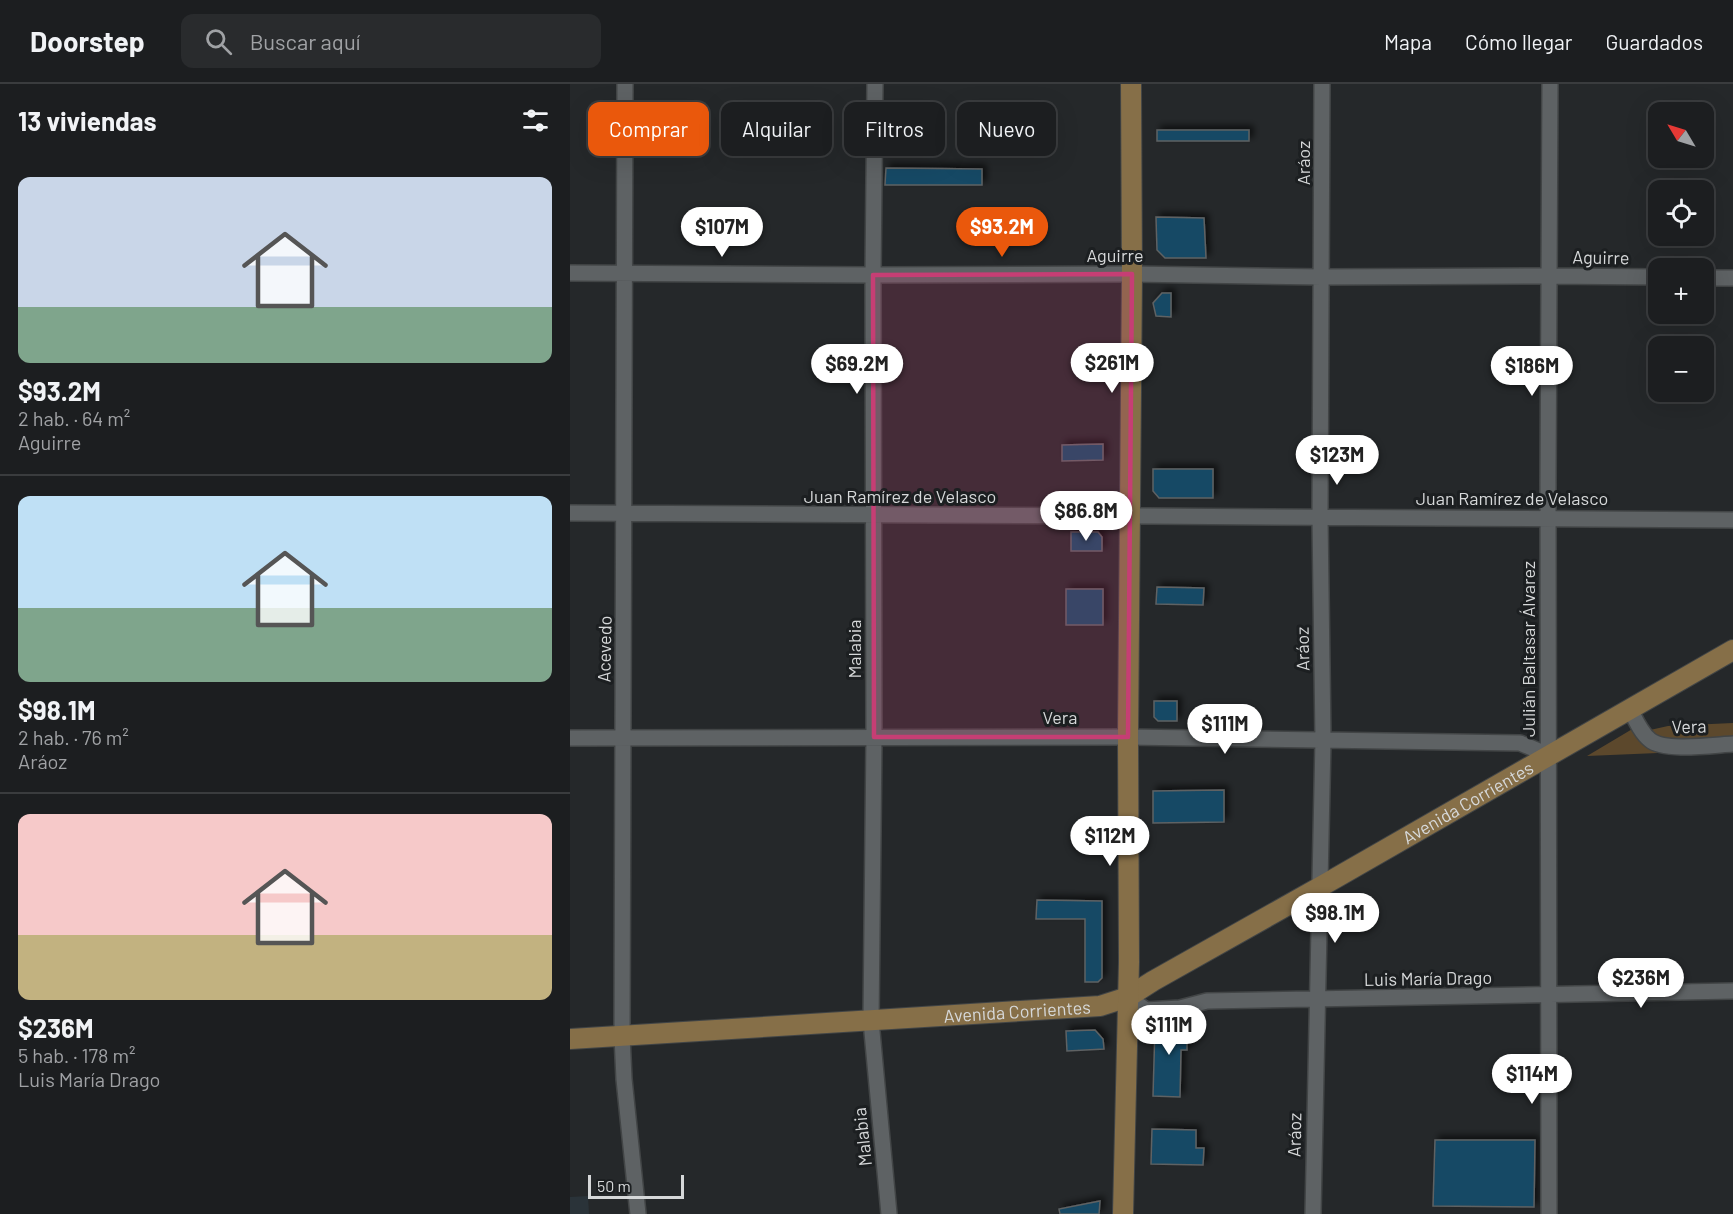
<!DOCTYPE html>
<html lang="es">
<meta charset="utf-8">
<style>
body{margin:0;font-family:Barlow,sans-serif;background:#292b2d;color:#f1f3f6;height:100vh;display:flex;flex-direction:column;font-size:22px;white-space:nowrap}
*{box-sizing:border-box;margin:0}
p{font-size:20px;color:#a0a2a5}
.icon{flex:none;width:33px;height:33px;fill:none;stroke:currentColor;stroke-width:2;stroke-linecap:round;stroke-linejoin:round}
.map{position:relative;flex:1;overflow:hidden}
.side{display:flex;flex-direction:column;background:#1c1e20;width:570px}
.side>*{flex:none}
.top-card{position:absolute;left:18px;top:18px;width:570px;height:54px;display:flex;gap:12px}
.needle{width:39px;rotate:308deg}
.tools{position:absolute;left:1078px;top:18px;display:grid;gap:12px}
.tools a{display:grid;place-items:center;width:66px;height:66px;border-radius:12px;background:#1c1e20;box-shadow:0 6px 24px #0002,0 0 0 2px #3a3c3e;font-size:30px}
.scale{position:absolute;left:18px;bottom:15px;width:96px;box-sizing:border-box;padding-left:6px;border:3px solid #d6d8d9;border-top:0;font-size:16px;line-height:21px;white-space:nowrap;color:#d6d8d9;-webkit-text-stroke:4px #1c1f21;paint-order:stroke}
.price{position:absolute;translate:-50% -51px;padding:0 14px;border-radius:21px;background:#fff;color:#222;font-size:20px;line-height:39px;filter:drop-shadow(0 2px 3px #0008)}
.price::after{content:'';position:absolute;left:50%;top:36px;width:18px;height:14px;margin-left:-9px;background:inherit;clip-path:polygon(0 0,100% 0,50% 100%)}
.price.current{background:#ea580c;color:#fff}
ul{padding:0;list-style:none}
li{display:grid;align-content:center;gap:12px;height:318px;padding:0 18px}
li+li{border-top:2px solid #3a3c3e}
li span{display:grid;place-items:center;height:186px;border-radius:12px;color:#555}
li>.icon{margin-inline-start:auto}
span .icon{width:108px;height:108px;fill:#fffc;stroke-width:1}
li b{font-size:26px}
h2{display:flex;justify-content:space-between;align-items:center;height:72px;padding:0 18px;font-size:26px}
.pill{padding:0 21px;border-radius:12px;background:#1c1e20;box-shadow:0 6px 24px #0002,0 0 0 2px #3a3c3e;font-size:21px;line-height:54px}
.pill.current{background:#ea580c;color:#fff}
header{display:flex;align-items:center;gap:36px;box-sizing:border-box;height:84px;padding:0 30px;background:#1c1e20;border-bottom:2px solid #3a3c3e}
header strong{font-size:28px}
nav{display:flex;gap:33px;margin-inline-start:auto;font-size:21px}
.search{width:420px;height:54px;background:#292b2d;display:flex;align-items:center;gap:15px;box-sizing:border-box;padding:0 21px;border-radius:12px;color:#a0a2a5;font-size:22px}
main{display:flex;flex:1;min-height:0}
.map>svg:first-child{display:block}
.built{fill:#2a3339}
.green{fill:#5c482c}
.building{fill:#154865;stroke:#5e6264;stroke-width:1.5;filter:url(#shadow)}
.lines{fill:none;stroke-linecap:round;stroke-linejoin:round}
.minor-casing{stroke:#424546;stroke-width:18}
.major-casing{stroke:#424546;stroke-width:22}
.minor{stroke:#5e6264;stroke-width:15}
.major{stroke:#866f48;stroke-width:20}
.marked{fill:#c63e74;fill-opacity:0.2;stroke:#c63e74;stroke-width:4.5;stroke-linejoin:round}
.labels{text-anchor:middle;dominant-baseline:central;stroke-width:6;stroke-linejoin:round;paint-order:stroke}
.street-label{font-size:18px;fill:#d6d8d9;stroke:#1c1f21}
</style>
<header>
<strong>Doorstep</strong>
<div class="search"><svg class="icon" aria-label="search" viewBox="0 0 24 24"><circle cx="10" cy="10" r="6"/><path d="M15 15l6 6"/></svg>Buscar aquí</div>
<nav><a>Mapa</a><a>Cómo llegar</a><a>Guardados</a></nav>
</header>
<main>
<section class="side">
<h2>13 viviendas<svg class="icon" aria-label="filters" viewBox="0 0 24 24"><path d="M4 7h16M4 17h16"/><circle cx="9" cy="7" r="2"/><circle cx="15" cy="17" r="2"/></svg></h2>
<ul>
<li><span style="background:linear-gradient(#c9d6e8 70%,#7fa58c 0)"><svg class="icon" aria-label="home" viewBox="0 0 24 24"><path d="M3 11l9-7 9 7M6 9v11h12V9"/></svg></span><div><b>$93.2M</b><p>2 hab. · 64 m²</p><p>Aguirre</p></div></li>
<li><span style="background:linear-gradient(#bfe0f5 60%,#7fa58c 0)"><svg class="icon" aria-label="home" viewBox="0 0 24 24"><path d="M3 11l9-7 9 7M6 9v11h12V9"/></svg></span><div><b>$98.1M</b><p>2 hab. · 76 m²</p><p>Aráoz</p></div></li>
<li><span style="background:linear-gradient(#f6c9c9 65%,#c2b280 0)"><svg class="icon" aria-label="home" viewBox="0 0 24 24"><path d="M3 11l9-7 9 7M6 9v11h12V9"/></svg></span><div><b>$236M</b><p>5 hab. · 178 m²</p><p>Luis María Drago</p></div></li>
</ul>
</section>
<div class="map">
<svg width="1163" height="1130" viewBox="0 0 1163 1130">
<defs>
<filter id="shadow"><feDropShadow dx="4" dy="-4" stdDeviation="3" flood-color="#0009"/></filter>
</defs>
<rect width="100%" height="100%" fill="#25282a"/>
<path class="built" d="M18 1112 19 1130H0V1113Z"/>
<path class="green" d="M1163 639V656C1140 658 1095 667 1080 646L1098 642Z
M1064 644 1073 657 1088 669 1017 672Z"/>
<path class="building" d="M587 46H679V57H587Z
M316 84 412 85V101H315Z
M586 133 634 134 636 174H595L587 166Z
M592 209H601V233L586 232 583 219Z
M533 360V376L492 377V361Z
M583 385H643V414H589L583 407Z
M501 448H528L532 453V467H501Z
M587 503 634 504 633 521 586 520Z
M496 505H533V541H496Z
M584 617H607V637H588L584 633Z
M654 706V738L583 739V707Z
M467 816 532 817V894L528 898H515V835H466Z
M617 934V966H611L610 1013 583 1012 585 943 592 935Z
M525 946 533 955 534 965 497 967 496 947Z
M582 1045 626 1046V1064H634L633 1081 581 1080Z
M865 1056H965L964 1123 863 1122Z
M530 1117 529 1130H490L489 1125Z"/>
<g class="lines">
<g class="minor-casing">
<path id="minor" d="M55 0 52 952 54 995 68 1130
M305 0 303 191 304 653 301 937 319 1130
M0 189 303 191 562 190 752 193 980 192 1089 193
M1134 194H1163
M0 429C388 432 775 432 1163 436
M1060 625C1065 635 1071 649 1080 656 1094 668 1144 661 1163 660
M0 654 558 653 950 659 978 671
M558 913 576 926 610 924 637 917 1163 907
M743 1130 753 656 750 434 752 0
M979 1130 978 399 980 0"/>
</g>
<g class="major-casing">
<g id="major">
<path id="s1" d="M0 955 530 922 558 913 583 897 750 803 1163 566"/>
<path d="M553 1130 559 878 558 653 562 190 561 0"/>
</g>
</g>
<use href="#minor" class="minor"/>
<use href="#major" class="major"/>
</g>
<path class="marked" d="M562 190 558 653H304L303 191Z"/>
<g class="labels">
<g class="street-label">
<text transform="translate(733 79) rotate(-90)">Aráoz</text>
<text x="545" y="171">Aguirre</text>
<text transform="translate(1031 173) rotate(1)">Aguirre</text>
<text x="330" y="412">Juan Ramírez de Velasco</text>
<text x="942" y="414">Juan Ramírez de Velasco</text>
<text transform="translate(34 565) rotate(-89)">Acevedo</text>
<text transform="translate(284 565) rotate(-90)">Malabia</text>
<text transform="translate(732 565) rotate(-91)">Aráoz</text>
<text transform="translate(958 565) rotate(-90)">Julián Baltasar Álvarez</text>
<text x="490" y="633">Vera</text>
<text transform="translate(1119 642) rotate(-2)">Vera</text>
<text stroke="none"><textPath href="#s1" startOffset="952">Avenida Corrientes</textPath></text>
<text transform="translate(858 894) rotate(-1)">Luis María Drago</text>
<text stroke="none"><textPath href="#s1" startOffset="448">Avenida Corrientes</textPath></text>
<text transform="translate(724 1051) rotate(-89)">Aráoz</text>
<text transform="translate(292 1053) rotate(-96)">Malabia</text>
</g>
</g>
</svg>
<div class="tools">
<a><svg class="needle" viewBox="-14 -14 28 28"><path d="M0-13l5 13h-10z" fill="#e53935"/><path d="M0 13l5-13h-10z" fill="#a0a2a5"/></svg></a>
<a><svg class="icon" aria-label="locate" viewBox="0 0 24 24"><circle cx="12" cy="12" r="6"/><path d="M12 2v4M12 18v4M2 12h4M18 12h4"/></svg></a>
<a>+</a>
<a>−</a>
</div>
<div class="scale">50 m</div>
<b class="price" style="left:152px;top:174px">$107M</b>
<b class="price current" style="left:432px;top:174px">$93.2M</b>
<b class="price" style="left:542px;top:310px">$261M</b>
<b class="price" style="left:287px;top:311px">$69.2M</b>
<b class="price" style="left:962px;top:313px">$186M</b>
<b class="price" style="left:767px;top:402px">$123M</b>
<b class="price" style="left:516px;top:458px">$86.8M</b>
<b class="price" style="left:655px;top:671px">$111M</b>
<b class="price" style="left:540px;top:783px">$112M</b>
<b class="price" style="left:765px;top:860px">$98.1M</b>
<b class="price" style="left:1071px;top:925px">$236M</b>
<b class="price" style="left:599px;top:972px">$111M</b>
<b class="price" style="left:962px;top:1021px">$114M</b>
<div class="top-card">
<a class="pill current">Comprar</a>
<a class="pill">Alquilar</a>
<a class="pill">Filtros</a>
<a class="pill">Nuevo</a>
</div>
</div>
</main>
